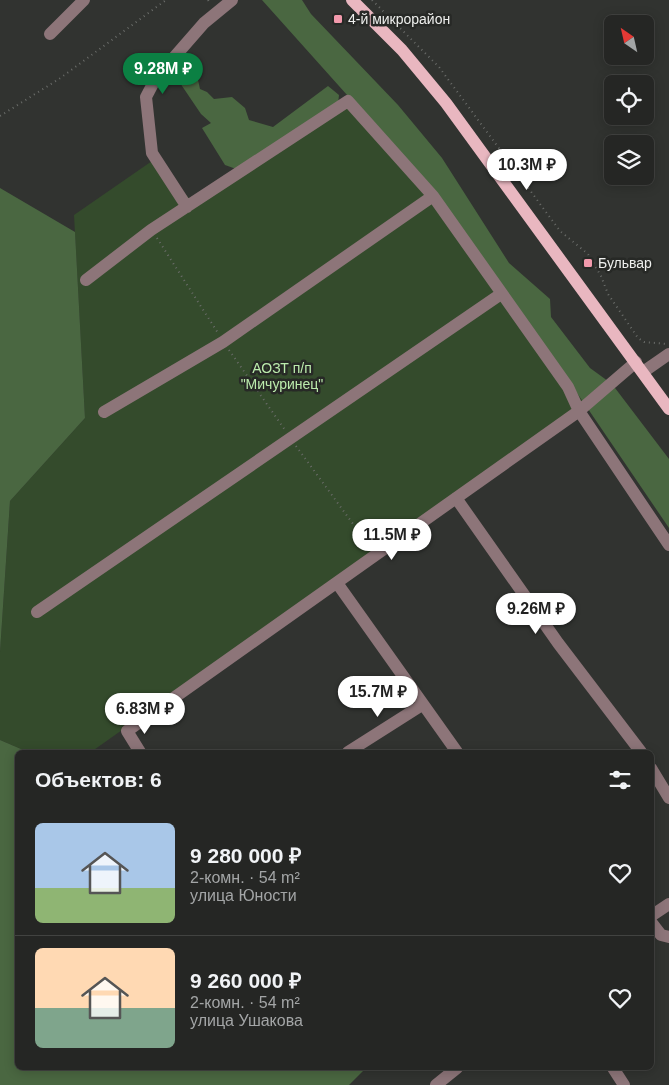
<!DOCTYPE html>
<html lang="ru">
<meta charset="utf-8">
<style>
body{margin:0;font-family:Helvetica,sans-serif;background:#2d2e2c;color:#f1f3f6;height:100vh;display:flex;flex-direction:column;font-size:19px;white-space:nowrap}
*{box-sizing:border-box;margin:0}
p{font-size:16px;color:#a3a5a6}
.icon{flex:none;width:28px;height:28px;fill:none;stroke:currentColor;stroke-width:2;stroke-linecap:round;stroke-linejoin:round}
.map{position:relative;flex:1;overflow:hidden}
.panel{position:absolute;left:15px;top:750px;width:639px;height:320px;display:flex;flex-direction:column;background:#252624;border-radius:8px;box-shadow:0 2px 12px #0003,0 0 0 1px #424341}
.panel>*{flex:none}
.needle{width:32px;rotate:326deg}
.buttons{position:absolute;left:604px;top:15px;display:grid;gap:10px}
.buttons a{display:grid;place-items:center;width:50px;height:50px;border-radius:8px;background:#252624;box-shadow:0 2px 12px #0003,0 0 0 1px #424341;font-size:25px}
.price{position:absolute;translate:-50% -42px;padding:0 11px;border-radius:18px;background:#fff;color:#222;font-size:16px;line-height:32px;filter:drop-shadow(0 1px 2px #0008)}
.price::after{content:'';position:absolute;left:50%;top:30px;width:15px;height:11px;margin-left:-8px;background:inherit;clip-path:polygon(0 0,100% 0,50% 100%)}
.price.on{background:#0b8043;color:#fff}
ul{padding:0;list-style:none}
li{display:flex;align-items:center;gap:15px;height:125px;padding:0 20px}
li+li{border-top:1px solid #424341}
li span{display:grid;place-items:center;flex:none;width:140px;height:100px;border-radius:8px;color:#555}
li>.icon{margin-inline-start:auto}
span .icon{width:60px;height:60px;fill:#fffc;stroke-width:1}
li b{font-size:21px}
h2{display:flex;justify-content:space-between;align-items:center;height:60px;padding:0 20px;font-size:21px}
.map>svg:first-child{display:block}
.green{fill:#344b2c}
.forest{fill:#4a6741}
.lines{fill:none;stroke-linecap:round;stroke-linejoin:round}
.path{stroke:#6b6d6a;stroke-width:2;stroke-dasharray:1 4;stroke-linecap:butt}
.minor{stroke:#8d7579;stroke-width:12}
.major{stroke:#e9b7c0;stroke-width:12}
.poi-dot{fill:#f29aac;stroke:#272926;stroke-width:2}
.labels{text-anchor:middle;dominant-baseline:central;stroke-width:5;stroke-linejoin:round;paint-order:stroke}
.poi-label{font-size:14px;fill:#eeefed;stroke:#272926;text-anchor:start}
.park-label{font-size:14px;fill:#bbebac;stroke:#272926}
</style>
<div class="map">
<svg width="669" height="1085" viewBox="0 0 669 1085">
<rect width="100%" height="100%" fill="#313330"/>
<path class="green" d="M349 97 433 191 584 403 91 752H28L0 740V652L10 501 85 418 74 215 152 161 192 201Z"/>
<path class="forest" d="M262 0H302L311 14 398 105 442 158 509 263 550 299 551 317 590 368 612 384 669 459V528L584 403 433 191Z
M188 66 198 80 200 89 207 92 214 99 232 97 245 108 249 120 273 127 328 86 339 95 338 104 239 170 225 165 202 128 211 123 201 114 178 80 179 73Z
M0 188 75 232 85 418 10 501 0 652Z
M0 740 28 752H18V1068H366L349 1085H0Z"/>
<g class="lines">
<path class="path" d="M208 0 211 4
M372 0 439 67 560 231 588 254 601 276 608 294 638 338 644 342 668 344
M0 116 59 79 166 0
M157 238 218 333
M229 350 285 430
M296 446 364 539"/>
<path class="minor" d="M50 34 84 0
M187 207 152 153 146 97 156 78 204 23 232 0
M86 280 151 230 348 101 433 196 568 387 579 411 669 545
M643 372 669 354
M104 412 223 342 433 196
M456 498 558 643 641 752
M337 583 457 752
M37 612 501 294
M140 752 127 731 579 411 636 362
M348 752 422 705
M651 768 669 798
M651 916 669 904
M651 922 661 935 669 937
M613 1068 624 1085
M436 1085 457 1068"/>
<path class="major" d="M352 0 402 50 446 103 669 409"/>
</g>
<g class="poi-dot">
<rect x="333" y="14" width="10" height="10" rx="2.5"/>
<rect x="583" y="258" width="10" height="10" rx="2.5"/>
</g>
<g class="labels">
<g class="poi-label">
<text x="348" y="19">4-й микрорайон</text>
<text x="598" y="263">Бульвар</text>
</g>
<g class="park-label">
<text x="282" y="368">АОЗТ п/п<tspan x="282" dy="16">"Мичуринец"</tspan></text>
</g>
</g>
</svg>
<div class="buttons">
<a><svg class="needle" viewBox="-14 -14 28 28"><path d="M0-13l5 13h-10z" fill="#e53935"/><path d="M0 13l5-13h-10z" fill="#a3a5a6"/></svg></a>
<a><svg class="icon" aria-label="locate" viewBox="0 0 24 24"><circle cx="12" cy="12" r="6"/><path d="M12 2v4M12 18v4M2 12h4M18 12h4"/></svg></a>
<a><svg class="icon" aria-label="layers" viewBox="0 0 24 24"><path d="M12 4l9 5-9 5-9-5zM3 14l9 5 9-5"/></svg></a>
</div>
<b class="price on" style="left:163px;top:95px">9.28M ₽</b>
<b class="price" style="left:527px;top:191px">10.3M ₽</b>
<b class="price" style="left:392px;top:561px">11.5M ₽</b>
<b class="price" style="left:536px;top:635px">9.26M ₽</b>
<b class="price" style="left:378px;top:718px">15.7M ₽</b>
<b class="price" style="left:145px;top:735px">6.83M ₽</b>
<section class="panel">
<h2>Объектов: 6<svg class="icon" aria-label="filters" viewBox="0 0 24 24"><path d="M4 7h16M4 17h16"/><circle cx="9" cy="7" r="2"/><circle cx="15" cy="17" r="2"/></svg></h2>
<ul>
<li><span style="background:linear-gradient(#a9c7e8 65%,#8fb573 0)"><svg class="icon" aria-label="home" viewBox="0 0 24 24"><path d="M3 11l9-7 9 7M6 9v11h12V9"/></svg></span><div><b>9 280 000 ₽</b><p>2-комн. · 54 m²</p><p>улица Юности</p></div><svg class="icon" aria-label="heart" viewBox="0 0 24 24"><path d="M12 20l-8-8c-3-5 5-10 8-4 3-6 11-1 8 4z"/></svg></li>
<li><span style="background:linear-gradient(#ffd9b3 60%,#7fa58c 0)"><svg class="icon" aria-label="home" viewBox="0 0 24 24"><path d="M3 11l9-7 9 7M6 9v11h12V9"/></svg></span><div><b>9 260 000 ₽</b><p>2-комн. · 54 m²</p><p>улица Ушакова</p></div><svg class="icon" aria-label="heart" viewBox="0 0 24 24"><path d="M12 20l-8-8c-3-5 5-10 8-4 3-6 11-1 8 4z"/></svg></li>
</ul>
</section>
</div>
